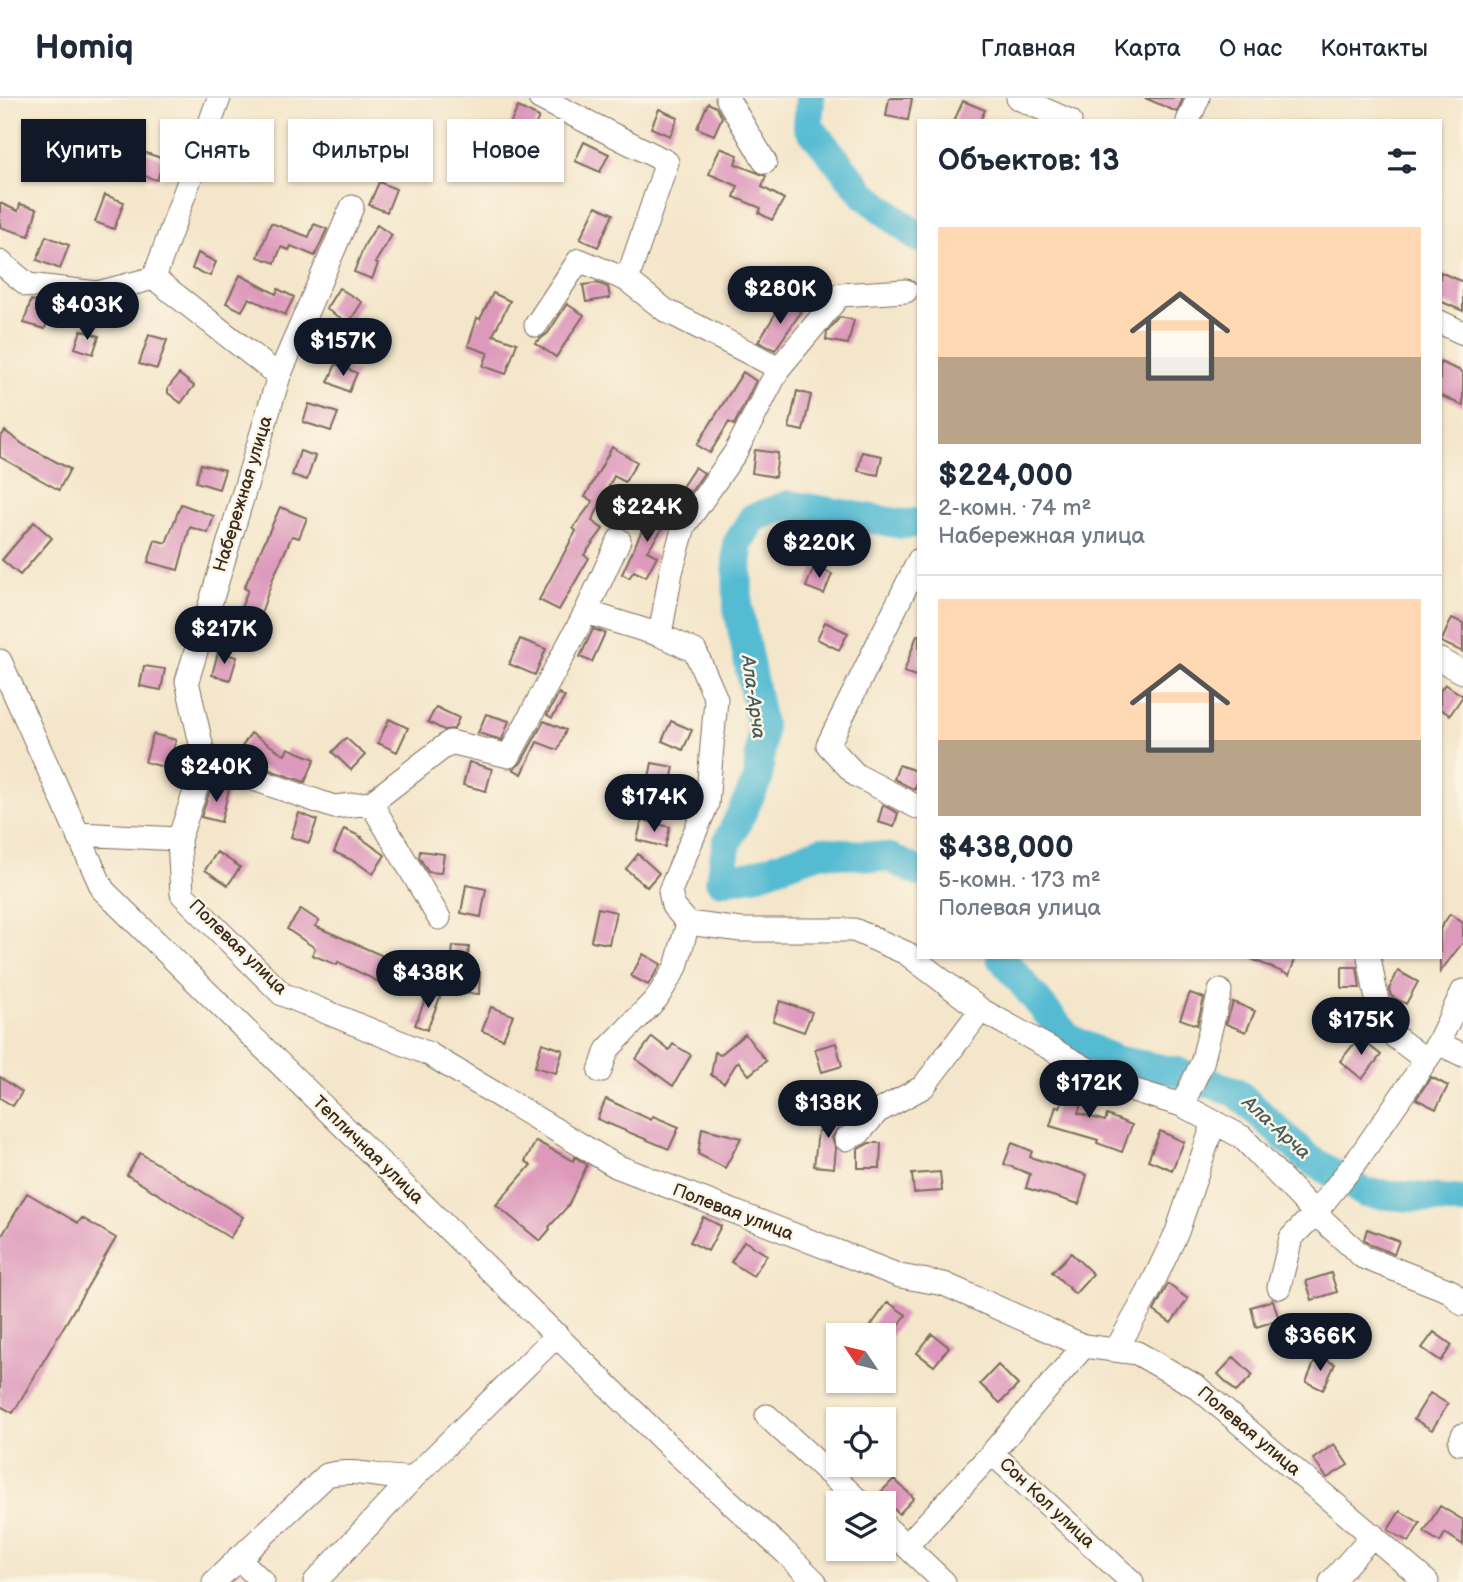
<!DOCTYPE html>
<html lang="ru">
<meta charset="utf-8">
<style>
body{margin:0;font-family:"Balsamiq Sans",sans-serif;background:#f2f2f3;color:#1f2937;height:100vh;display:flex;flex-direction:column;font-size:26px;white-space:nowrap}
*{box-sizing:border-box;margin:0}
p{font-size:23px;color:#747a83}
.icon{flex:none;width:38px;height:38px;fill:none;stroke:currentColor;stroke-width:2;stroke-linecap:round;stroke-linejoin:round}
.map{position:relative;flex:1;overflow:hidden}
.details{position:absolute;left:917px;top:21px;width:525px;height:840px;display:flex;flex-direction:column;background:#fff;border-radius:0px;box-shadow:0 2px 5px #0004}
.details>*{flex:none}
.banner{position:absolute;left:21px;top:21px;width:665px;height:63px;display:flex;gap:14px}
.needle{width:46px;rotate:305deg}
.fabs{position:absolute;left:826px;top:1225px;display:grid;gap:14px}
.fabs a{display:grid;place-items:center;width:70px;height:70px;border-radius:0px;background:#fff;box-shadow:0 2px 5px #0004;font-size:35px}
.price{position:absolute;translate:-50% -60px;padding:0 16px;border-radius:24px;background:#111827;color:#fff;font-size:23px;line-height:46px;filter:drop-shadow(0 2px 4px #0008)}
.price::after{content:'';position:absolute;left:50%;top:42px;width:21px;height:16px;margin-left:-10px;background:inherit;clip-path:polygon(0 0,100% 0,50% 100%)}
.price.active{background:#222;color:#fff}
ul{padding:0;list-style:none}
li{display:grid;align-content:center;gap:14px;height:371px;padding:0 21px}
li+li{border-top:2px solid #e0e1e3}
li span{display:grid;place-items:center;height:217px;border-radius:0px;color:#555}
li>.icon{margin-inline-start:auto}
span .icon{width:126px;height:126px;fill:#fffc;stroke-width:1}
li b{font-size:30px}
h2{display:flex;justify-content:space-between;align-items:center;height:84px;padding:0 21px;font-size:30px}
.pill{padding:0 24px;border-radius:0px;background:#fff;box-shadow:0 2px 5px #0004;font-size:24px;line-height:63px}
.pill.active{background:#111827;color:#fff}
header{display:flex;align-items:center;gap:42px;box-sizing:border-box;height:98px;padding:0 35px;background:#fff;border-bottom:2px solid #e0e1e3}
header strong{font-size:33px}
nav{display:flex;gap:38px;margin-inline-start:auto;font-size:24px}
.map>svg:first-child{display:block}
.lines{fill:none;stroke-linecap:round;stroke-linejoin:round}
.river{stroke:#55bbd3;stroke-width:30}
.building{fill:#d9b}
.minor-casing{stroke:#7c6c5b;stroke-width:25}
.minor{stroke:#fff;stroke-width:23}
.labels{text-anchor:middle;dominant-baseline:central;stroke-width:5;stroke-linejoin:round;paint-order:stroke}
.street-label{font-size:18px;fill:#3b2a1e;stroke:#fcf5e5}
.water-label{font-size:19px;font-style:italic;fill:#445d5d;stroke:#fcf5e5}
</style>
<header>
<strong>Homiq</strong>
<nav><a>Главная</a><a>Карта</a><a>О нас</a><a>Контакты</a></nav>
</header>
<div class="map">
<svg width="1463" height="1484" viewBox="0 0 1463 1484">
<rect width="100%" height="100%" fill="#fcf5e5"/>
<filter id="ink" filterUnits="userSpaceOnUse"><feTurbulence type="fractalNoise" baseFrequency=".0143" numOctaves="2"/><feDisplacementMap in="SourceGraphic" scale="14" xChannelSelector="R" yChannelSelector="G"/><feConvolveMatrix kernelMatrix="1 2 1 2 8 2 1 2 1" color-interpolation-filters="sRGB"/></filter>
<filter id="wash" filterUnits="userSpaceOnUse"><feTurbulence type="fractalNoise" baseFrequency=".00686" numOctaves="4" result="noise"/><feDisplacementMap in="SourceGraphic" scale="28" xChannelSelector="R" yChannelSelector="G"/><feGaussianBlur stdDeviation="1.57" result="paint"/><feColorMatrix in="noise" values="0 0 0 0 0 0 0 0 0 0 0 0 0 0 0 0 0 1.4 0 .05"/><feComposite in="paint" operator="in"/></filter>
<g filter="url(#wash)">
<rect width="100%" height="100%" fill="#f4e6cb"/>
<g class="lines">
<path class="river" d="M810 0 808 28 865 97 919 140
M919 425 902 426 789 407 753 420 737 446 738 510 762 631 758 681 727 745 720 782 753 777 822 753 890 760 919 774
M1001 859 1068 940 1115 962 1177 974 1236 994 1308 1060 1365 1095 1463 1103"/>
</g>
<g id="blocks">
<path class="building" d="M889 0H912L908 22 886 18Z
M1145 0H1183L1177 14Z
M963 3 985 12 980 23H954Z
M708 5 716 9 722 19 714 37 697 30Z
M518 9 539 19 531 36 510 26Z
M659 11 678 20 670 38 651 30Z
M224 28 242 34 234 58 215 52Z
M584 44 609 56 600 74 575 63Z
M376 49 388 56 376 75 364 67Z
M720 50 738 57 735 66 766 78 762 89 784 101 772 122 759 115 761 110 734 99 738 88 709 76Z
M143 54 164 61 157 82 135 75Z
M379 84 396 91 387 114 369 107Z
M105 97 124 104 114 131 95 124Z
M0 105 18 113 20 106 37 111 29 138 0 129Z
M596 108 613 116 598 149 580 141Z
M271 125 309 139 314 126 327 131 315 158 291 148 289 152 281 149 275 165 258 159Z
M377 127 392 137 375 165 378 166 372 181 354 174 365 146Z
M46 138 69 147 60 171 37 162Z
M198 155 216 164 210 178 192 171Z
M1440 174 1463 184V213L1440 203Z
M240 177 276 196 278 191 294 199 285 217 249 200 242 213 226 205Z
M597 185 608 189 610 200 586 204 583 187Z
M339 190 362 204 349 225 326 211Z
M493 195 510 203 493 237 517 245 506 276 483 268 488 255 468 248 477 220 480 221Z
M31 202 52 208 45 231 24 225Z
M784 202 801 214 775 252 758 244Z
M567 206 584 217 556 259 535 245 548 235Z
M840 219 854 222 848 246 826 242 827 234Z
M339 226 356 239 344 256 326 243Z
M81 232 99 238 93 256 75 250Z
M149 237 167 242 157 271 139 266Z
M1440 264 1463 274V308L1440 297Z
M336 266 357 275 349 294 328 284Z
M743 274 756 283 734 327 729 324 710 355 697 347Z
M179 276 194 288 181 305 168 295V290Z
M797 293 811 297 803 333 789 330Z
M309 306 338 315 331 333 303 324Z
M5 333 24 347 70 371 59 392 0 359V340Z
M612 349 637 364 625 384 614 378 592 423 603 431 584 457 589 460 559 512 539 502 576 433 573 430 593 403 585 399Z
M755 352 778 355 775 379 752 375Z
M300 353 315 358 307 382 292 377Z
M862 354 882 358 878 377 858 373Z
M201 366 225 372 219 391 196 384Z
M695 369 704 375 691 394 682 389Z
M181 406 214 418 208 435 190 429 178 472 148 464 155 442 166 445Z
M658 407 672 417 647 453 657 458 646 479 634 473 629 480 622 476 643 430Z
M280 409 307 420 299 440 292 438 273 480 254 536 234 528 248 492 244 490Z
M34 424 52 440 20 477 2 462Z
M814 469 832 476 824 496 806 489Z
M1452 520 1463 525V554L1441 544Z
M825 524 848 535 839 552 817 541Z
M593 531 605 535 592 564 580 559Z
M917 537H919V579L904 574Z
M520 541 546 551 535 577 509 566Z
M218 554 237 559 230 582 212 577Z
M144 568 165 571 161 592 140 588Z
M1445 586 1463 598 1450 617 1440 611V593Z
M559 595 565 599 552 620 547 617Z
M436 609 459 620 454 631 444 632 428 624Z
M486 616 509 623 502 642 478 635Z
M389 621 408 630 397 654 378 645Z
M544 623 566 632 558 652 537 644 522 676 513 671 521 665Z
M671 623 692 632 683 652 662 643Z
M251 635 285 657 288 650 315 661 305 684 252 666 237 656Z
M153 636 176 642 168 670 145 664Z
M346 640 365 657 351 672 332 654Z
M469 664 492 671 486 693 463 687Z
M652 665 674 669 670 688 648 684Z
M899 667 919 674 915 692 894 681Z
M212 687 229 691 221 724 201 719Z
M883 707 898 715 894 729 878 724Z
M299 715 317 722 309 745 291 739Z
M642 722 670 729 665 749 637 742Z
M344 731 362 739 361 740 385 757 373 776 356 764 334 754Z
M420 753 444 756 441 775 428 774 419 759Z
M217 754 240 769 228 787 205 772Z
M638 756 659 775 647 789 626 771Z
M466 787 486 791 481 819 461 815Z
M598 810 616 814 609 846 591 843Z
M301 811 319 823 315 828 390 861 379 884 338 864 337 867 312 857 315 850 287 831Z
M1450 816 1463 825V844L1440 874V831Z
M453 848 469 849 467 869 451 868Z
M643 856 661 866 648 887 631 878Z
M1247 859H1296L1289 877Z
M1342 869H1357L1360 890H1342Z
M459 873 480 874 479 896 459 895Z
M1398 873 1418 884 1406 906 1391 898 1389 891Z
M429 892 441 897 427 932 415 927Z
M1190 895 1204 900 1197 927 1180 921Z
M780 903 812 914 804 934 773 923Z
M1233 904 1255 913 1246 934 1226 926Z
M491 909 513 917 503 941 482 933Z
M1366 931V945L1381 957 1362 981 1340 963Z
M745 936 766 963 749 977 738 963 724 985 711 977 715 954 720 957Z
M652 939 669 952 673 946 691 957 673 988 636 961Z
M542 945 563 952 556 975 535 969Z
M836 945 842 968 822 974 815 951Z
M0 979 22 994 13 1008 0 1000Z
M1072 979 1088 988 1078 1015 1105 1023 1107 1017 1132 1027 1122 1054 1097 1045 1098 1042 1050 1028 1056 1008 1060 1009Z
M1431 979 1448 988 1436 1011 1416 1001Z
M839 999 841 1000 838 1030 832 1040 836 1050 834 1070 814 1068 818 1033H823Z
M606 1001 651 1022 653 1018 679 1029 669 1051 597 1021Z
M702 1030 741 1040 725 1070 698 1056Z
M1160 1033 1184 1044 1172 1072 1148 1062Z
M536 1043 573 1063 575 1059 587 1067 568 1108 549 1129 550 1131 540 1143 496 1107 531 1067 525 1063Z
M869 1045H881L880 1070H858V1051Z
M1012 1045 1032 1053 1030 1059 1087 1077 1079 1106 1026 1090 1030 1076 1004 1066Z
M140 1055 243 1119 230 1140 127 1077Z
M940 1074 942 1093 914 1095 912 1076Z
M27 1095 78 1125 82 1120 116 1140 13 1315 0 1308V1141Z
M703 1119 721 1128 708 1153 690 1144Z
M1367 1131 1399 1143 1394 1156 1371 1147 1364 1141Z
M744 1143 767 1157 753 1178 731 1164Z
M1071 1155 1093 1176 1075 1196 1052 1174Z
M1331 1175 1337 1194 1312 1202 1306 1183Z
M1168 1186 1188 1201 1171 1225 1154 1213Z
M1273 1202 1279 1222 1256 1229 1251 1209Z
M888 1204 906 1217 888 1242 870 1229Z
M1434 1234 1452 1247 1441 1263 1422 1250Z
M932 1236 949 1249 934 1268 917 1255Z
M1317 1258 1335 1266 1323 1292 1306 1284Z
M1234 1259 1253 1277 1236 1294 1218 1276Z
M998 1267 1018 1287 1000 1305 980 1286Z
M1430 1295 1448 1306 1432 1332 1414 1321Z
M1334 1346 1348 1367 1327 1380 1313 1361Z
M894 1381 914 1400 899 1416 879 1396Z
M1440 1408 1463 1422V1447L1445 1435 1440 1444 1424 1434Z
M1400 1413 1420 1425 1409 1444 1388 1432Z"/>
</g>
</g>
<g filter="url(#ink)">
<use href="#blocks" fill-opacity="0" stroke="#7c6c5b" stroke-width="2"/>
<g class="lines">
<g class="minor-casing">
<path id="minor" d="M540 0 667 64 627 182 665 212 779 270
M727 0 765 64
M1018 0 1070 23
M1188 23 1198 0
M0 164 28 187 97 195 154 180 279 278 187 583 205 664 179 741
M154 180 219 0
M906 193 840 197 779 270 735 355 684 428 671 474 660 537 695 553 716 601 707 706 670 793 673 808 688 825 741 832H854L906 855 981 912 1116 987 1182 1007 1242 1039 1315 1115 1363 1159 1450 1193 1463 1206
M1440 224 1463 235
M536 227 579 162 627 182
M279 278 352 109
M919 462 828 647 856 677 919 710
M586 514 660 537
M1440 562 1463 574
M0 563 103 792 672 1351 786 1455 815 1484
M205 664 334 709 371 705 450 644 509 658 586 514 619 442
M371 705 439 820
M78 736 179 741 182 796 282 896 429 956 616 1068 900 1178 944 1186 1084 1248 1137 1255 1197 1289 1427 1484
M1369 859 1382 929 1426 962
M1438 945 1463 957
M600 973 607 952 657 900 676 869 688 825
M1182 1007 1202 965 1220 893
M846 1041 859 1035 877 1014 923 989 981 912
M1279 1189 1291 1140 1315 1115 1358 1061 1438 945 1463 893
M1116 1252 1148 1195 1177 1134 1214 1024
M767 1318 861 1405
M1460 1345 1463 1337
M992 1355 1132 1484
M884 1427 906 1448
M238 1460 263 1484
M214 1484 327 1377C356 1369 383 1382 413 1380L557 1237
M315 1484 413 1380
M944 1484 906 1448 992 1355 1084 1248
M1331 1484 1373 1437"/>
</g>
<use href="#minor" class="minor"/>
</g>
</g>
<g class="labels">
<g class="street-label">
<text transform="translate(243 396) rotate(-73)">Набережная улица</text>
<text transform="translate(238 849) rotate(44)">Полевая улица</text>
<text transform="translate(368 1052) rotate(44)">Тепличная улица</text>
<text transform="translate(733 1114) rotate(21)">Полевая улица</text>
<text transform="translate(1249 1333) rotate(40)">Полевая улица</text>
<text transform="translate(1047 1405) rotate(43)">Сон Кол улица</text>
</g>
<g class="water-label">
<text transform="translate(753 599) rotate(82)">Ала-Арча</text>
<text transform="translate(1276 1030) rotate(42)">Ала-Арча</text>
</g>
</g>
</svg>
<div class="fabs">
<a><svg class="needle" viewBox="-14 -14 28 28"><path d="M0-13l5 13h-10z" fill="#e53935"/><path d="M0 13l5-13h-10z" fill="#747a83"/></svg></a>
<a><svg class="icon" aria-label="locate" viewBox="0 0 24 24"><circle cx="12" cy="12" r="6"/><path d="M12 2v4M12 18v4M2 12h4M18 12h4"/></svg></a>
<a><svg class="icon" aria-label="layers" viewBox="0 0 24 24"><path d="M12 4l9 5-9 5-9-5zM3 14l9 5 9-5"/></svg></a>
</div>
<b class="price" style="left:780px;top:228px">$280K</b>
<b class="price" style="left:87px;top:244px">$403K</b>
<b class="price" style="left:343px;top:280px">$157K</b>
<b class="price active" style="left:647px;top:446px">$224K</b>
<b class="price" style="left:819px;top:482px">$220K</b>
<b class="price" style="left:224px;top:568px">$217K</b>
<b class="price" style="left:216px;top:706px">$240K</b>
<b class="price" style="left:654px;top:736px">$174K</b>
<b class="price" style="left:428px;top:912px">$438K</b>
<b class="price" style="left:1361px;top:959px">$175K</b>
<b class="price" style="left:1089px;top:1022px">$172K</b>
<b class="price" style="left:828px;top:1042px">$138K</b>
<b class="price" style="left:1320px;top:1275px">$366K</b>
<div class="banner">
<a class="pill active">Купить</a>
<a class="pill">Снять</a>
<a class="pill">Фильтры</a>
<a class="pill">Новое</a>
</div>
<section class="details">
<h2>Объектов: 13<svg class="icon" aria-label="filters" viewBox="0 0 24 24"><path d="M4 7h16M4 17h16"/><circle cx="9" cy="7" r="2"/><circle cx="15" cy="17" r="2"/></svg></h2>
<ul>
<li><span style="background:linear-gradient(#ffd9b3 60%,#b9a48a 0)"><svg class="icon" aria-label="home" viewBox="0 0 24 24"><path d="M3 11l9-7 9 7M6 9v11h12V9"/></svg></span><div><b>$224,000</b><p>2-комн. · 74 m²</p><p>Набережная улица</p></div></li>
<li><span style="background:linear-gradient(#ffd9b3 65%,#b9a48a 0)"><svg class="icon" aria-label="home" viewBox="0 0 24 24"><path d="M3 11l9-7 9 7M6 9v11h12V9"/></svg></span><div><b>$438,000</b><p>5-комн. · 173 m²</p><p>Полевая улица</p></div></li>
</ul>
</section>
</div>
